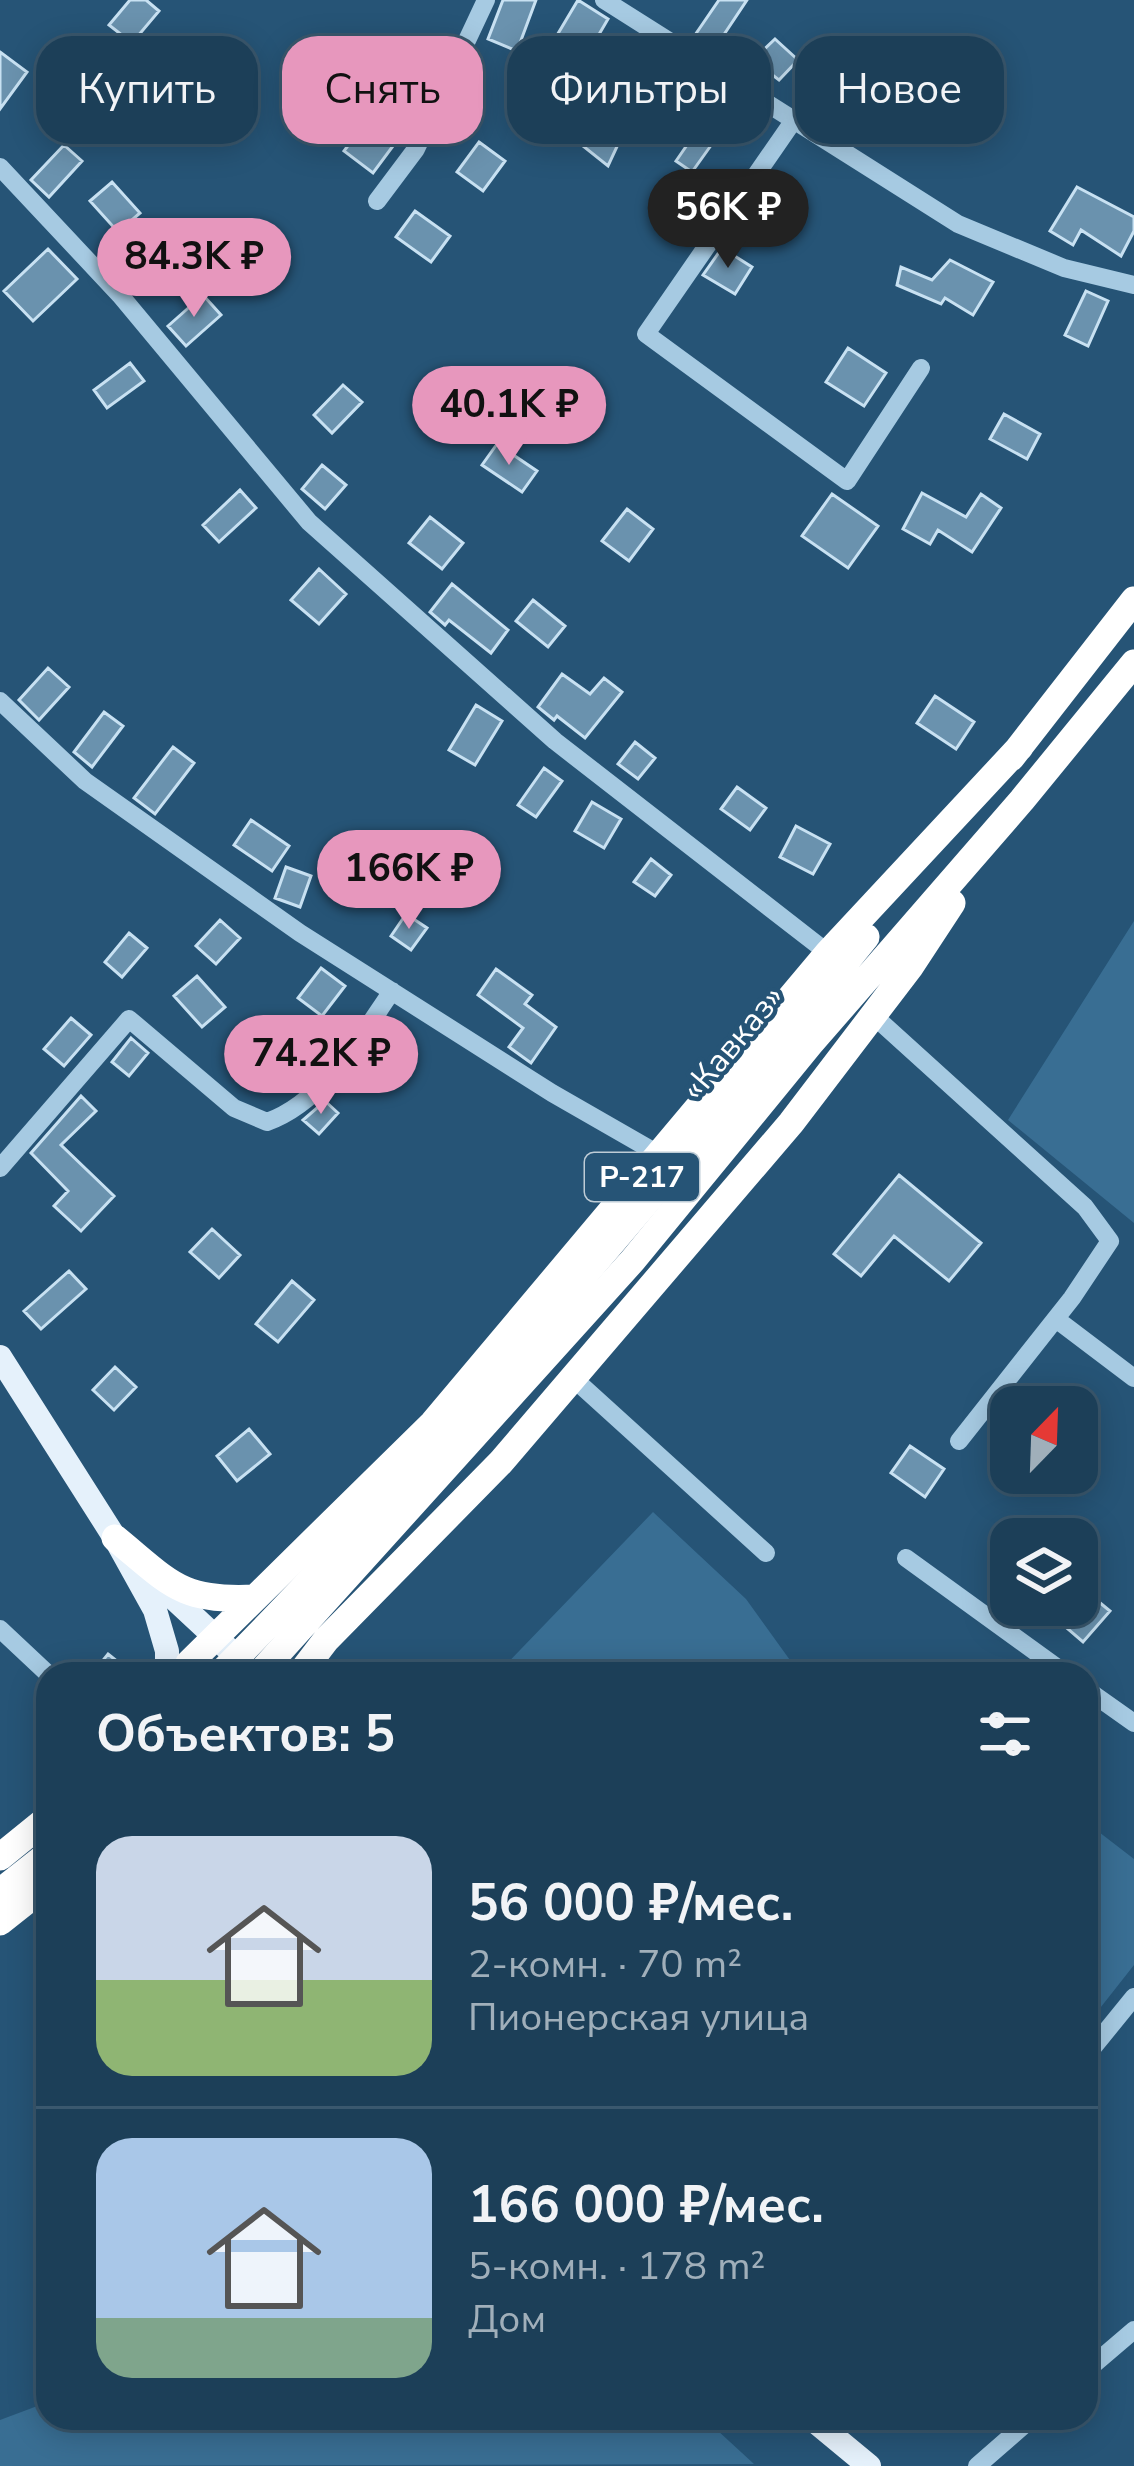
<!DOCTYPE html>
<html lang="ru">
<meta charset="utf-8">
<style>
body{margin:0;font-family:"Nunito Sans",sans-serif;background:#294a61;color:#f1f3f6;height:100vh;display:flex;flex-direction:column;font-size:45px;white-space:nowrap}
*{box-sizing:border-box;margin:0}
p{font-size:39px;color:#a0afba}
.icon{flex:none;width:66px;height:66px;fill:none;stroke:currentColor;stroke-width:2;stroke-linecap:round;stroke-linejoin:round}
.map{position:relative;flex:1;overflow:hidden}
.side{position:absolute;left:36px;top:1662px;width:1062px;height:768px;display:flex;flex-direction:column;background:#1c3f58;border-radius:36px;box-shadow:0 6px 30px #0003,0 0 0 3px #3a586e}
.side>*{flex:none}
.guide{position:absolute;left:36px;top:36px;width:1062px;height:108px;display:flex;gap:24px}
.needle{width:78px;rotate:23deg}
.tools{position:absolute;left:990px;top:1386px;display:grid;gap:24px}
.tools a{display:grid;place-items:center;width:108px;height:108px;border-radius:24px;background:#1c3f58;box-shadow:0 6px 30px #0003,0 0 0 3px #3a586e;font-size:60px}
.price{position:absolute;translate:-50% -102px;padding:0 27px;border-radius:42px;background:#e797bd;color:#111;font-size:39px;line-height:78px;filter:drop-shadow(0 3px 6px #0008)}
.price::after{content:'';position:absolute;left:50%;top:72px;width:36px;height:27px;margin-left:-18px;background:inherit;clip-path:polygon(0 0,100% 0,50% 100%)}
.price.current{background:#222;color:#fff}
ul{padding:0;list-style:none}
li{display:flex;align-items:center;gap:36px;height:300px;padding:0 60px}
li+li{border-top:3px solid #3a586e}
li span{display:grid;place-items:center;flex:none;width:336px;height:240px;border-radius:36px;color:#555}
li>.icon{margin-inline-start:auto}
span .icon{width:144px;height:144px;fill:#fffc;stroke-width:1}
li b{font-size:51px}
h2{display:flex;justify-content:space-between;align-items:center;height:144px;padding:0 60px;font-size:51px}
.tag{padding:0 42px;border-radius:36px;background:#1c3f58;box-shadow:0 6px 30px #0003,0 0 0 3px #3a586e;font-size:42px;line-height:108px}
.tag.current{background:#e797bd;color:#111}
.map>svg:first-child{display:block}
.green{fill:#396e93}
.building{fill:#6a92ae;stroke:#c8e1f2;stroke-width:3}
.lines{fill:none;stroke-linecap:round;stroke-linejoin:round}
.minor{stroke:#a6cae2;stroke-width:18}
.major{stroke:#e5f1fb;stroke-width:24}
.highway{stroke:#fff;stroke-width:27}
.highway-bridge{stroke:#fff;stroke-width:27}
.labels{text-anchor:middle;dominant-baseline:central;stroke-width:9;stroke-linejoin:round;paint-order:stroke}
.shield{fill:#265476;stroke:#beccd6;stroke-width:3}
.shield-label{font-size:30px;font-weight:bold;fill:#fff}
.street-label{font-size:33px;fill:#fff;stroke:#265476}
</style>
<div class="map">
<svg width="1134" height="2466" viewBox="0 0 1134 2466">
<rect width="100%" height="100%" fill="#265476"/>
<path class="green" d="M1134 921V1223L1008 1120Z
M653 1512 746 1599 800 1674H497Z
M1086 1822 1134 1859V1965L1086 2026Z
M48 2402V2418H704L754 2464 0 2466V2420Z"/>
<path class="building" d="M130 0H146L159 11 132 43 109 25Z
M503 0H536L517 51 488 39Z
M578 0 608 19 584 60 553 42Z
M719 0H747L715 48 695 35Z
M775 39 798 60 779 80 753 60Z
M0 52 27 72 0 109Z
M899 85 927 110 904 136 876 111Z
M583 111 621 138 608 166 573 138Z
M705 119 722 130 692 172 676 161Z
M364 124 393 146 373 173 344 151Z
M479 142 505 161 483 191 457 172Z
M64 145 82 161 49 197 31 180Z
M112 182 140 213 118 232 90 201Z
M1077 187 1134 217V231L1121 256 1081 230 1073 245 1050 231Z
M415 211 450 236 431 262 396 237Z
M722 248 752 267 735 294 703 275Z
M48 249 77 279 33 321 4 291Z
M950 260 993 282 973 315 945 298 941 304 897 285 901 267 932 280Z
M1086 291 1108 301 1088 346 1065 335Z
M203 295 221 315 186 346 168 326Z
M848 348 886 373 864 406 826 382Z
M130 363 144 381 107 408 94 390Z
M343 385 362 402 332 433 314 415Z
M1004 414 1040 434 1027 459 990 439Z
M497 444 537 471 522 492 482 465Z
M322 465 346 485 325 509 302 489Z
M240 490 256 508 219 542 203 525Z
M922 493 966 517 981 494 1001 508 972 552 938 530 930 544 903 529Z
M832 494 878 526 848 568 802 536Z
M627 509 653 529 629 561 602 541Z
M430 517 463 543 442 569 409 543Z
M319 569 346 594 319 624 291 600Z
M452 584 508 630 491 653 449 620 445 625 430 612Z
M533 600 565 626 548 647 516 621Z
M48 668 69 687 39 720 19 700Z
M562 674 590 694 604 678 622 692 585 738 557 716 554 720 538 707Z
M935 696 974 722 956 749 917 723Z
M476 705 502 721 475 765 449 750Z
M104 712 123 726 92 767 74 752Z
M635 742 655 758 638 779 618 764Z
M173 747 194 763 155 814 134 798Z
M544 768 562 781 536 817 518 805Z
M737 787 766 808 750 830 721 809Z
M592 802 621 819 604 848 575 831Z
M251 820 289 846 272 871 234 845Z
M796 826 830 844 813 874 780 857Z
M651 859 671 875 655 896 634 882Z
M286 867 311 876 300 907 275 898Z
M406 914 427 928 411 950 391 936Z
M220 920 240 938 216 964 196 946Z
M129 933 147 948 122 977 105 962Z
M321 968 345 986 322 1016 298 998Z
M496 969 532 995 525 1004 556 1027 531 1063 509 1047 523 1028 478 995Z
M197 976 225 1007 202 1027 174 996Z
M71 1018 91 1035 64 1066 44 1049Z
M131 1038 148 1053 129 1076 112 1062Z
M81 1096 96 1111 61 1145 114 1196 81 1231 54 1206 68 1191 31 1153Z
M325 1101 338 1113 319 1134 303 1120Z
M899 1175 981 1243 949 1281 894 1236 861 1276 834 1254Z
M212 1229 240 1255 219 1278 190 1252Z
M69 1271 86 1289 41 1329 24 1311Z
M292 1281 314 1300 278 1342 256 1324Z
M115 1367 136 1387 114 1410 93 1390Z
M249 1429 270 1454 237 1481 217 1456Z
M910 1446 944 1469 925 1497 891 1473Z
M1077 1584 1110 1611 1083 1642 1040 1605H1077Z
M108 1654 133 1674H92Z"/>
<g class="lines">
<path class="minor" d="M604 0 958 224 1064 268 1134 285
M794 120 646 334 847 481 921 368
M0 167 120 295 309 522 555 741 828 953
M377 201 416 149 486 0
M0 701 85 781 300 933 552 1093 660 1155
M874 1016 1085 1207 1110 1241 1072 1298 959 1441
M0 1168 129 1019 234 1108 267 1122C323 1102 359 1039 392 991
M1056 1319 1134 1378
M573 1378 766 1553
M906 1558 1066 1674
M0 1629 48 1674
M1086 1689 1134 1723
M1086 2056 1134 1997
M1086 2371 1134 2330
M977 2466 1032 2418"/>
<path class="major" d="M0 1357 115 1538 155 1610 167 1651V1674
M153 1579 240 1660
M811 2418 869 2466"/>
<path class="highway" d="M1011 758 1134 600
M788 1033 866 937
M115 1538C170 1583 180 1602 255 1598
M189 1663 433 1423 828 953 1020 747
M259 1674 633 1260 810 1044 1022 800 1134 663
M300 1674 326 1640 501 1462 791 1123 910 967 952 903
M0 1857 48 1818
M0 1892 48 1854
M0 1922 48 1884"/>
<path class="highway-bridge" d="M220 1674C421 1471 606 1252 788 1033"/>
</g>
<g class="labels">
<rect class="shield" x="585" y="1153" width="114" height="48" rx="9"/>
<g class="shield-label">
<text x="642" y="1177">Р-217</text>
</g>
<g class="street-label">
<text transform="translate(733 1043) rotate(-50)">«Кавказ»</text>
</g>
</g>
</svg>
<div class="tools">
<a><svg class="needle" viewBox="-14 -14 28 28"><path d="M0-13l5 13h-10z" fill="#e53935"/><path d="M0 13l5-13h-10z" fill="#a0afba"/></svg></a>
<a><svg class="icon" aria-label="layers" viewBox="0 0 24 24"><path d="M12 4l9 5-9 5-9-5zM3 14l9 5 9-5"/></svg></a>
</div>
<b class="price current" style="left:728px;top:271px">56K ₽</b>
<b class="price" style="left:194px;top:320px">84.3K ₽</b>
<b class="price" style="left:509px;top:468px">40.1K ₽</b>
<b class="price" style="left:409px;top:932px">166K ₽</b>
<b class="price" style="left:321px;top:1117px">74.2K ₽</b>
<div class="guide">
<a class="tag">Купить</a>
<a class="tag current">Снять</a>
<a class="tag">Фильтры</a>
<a class="tag">Новое</a>
</div>
<section class="side">
<h2>Объектов: 5<svg class="icon" aria-label="filters" viewBox="0 0 24 24"><path d="M4 7h16M4 17h16"/><circle cx="9" cy="7" r="2"/><circle cx="15" cy="17" r="2"/></svg></h2>
<ul>
<li><span style="background:linear-gradient(#c9d6e8 60%,#8fb573 0)"><svg class="icon" aria-label="home" viewBox="0 0 24 24"><path d="M3 11l9-7 9 7M6 9v11h12V9"/></svg></span><div><b>56 000 ₽/мес.</b><p>2-комн. · 70 m²</p><p>Пионерская улица</p></div></li>
<li><span style="background:linear-gradient(#a9c7e8 75%,#7fa58c 0)"><svg class="icon" aria-label="home" viewBox="0 0 24 24"><path d="M3 11l9-7 9 7M6 9v11h12V9"/></svg></span><div><b>166 000 ₽/мес.</b><p>5-комн. · 178 m²</p><p>Дом</p></div></li>
</ul>
</section>
</div>
